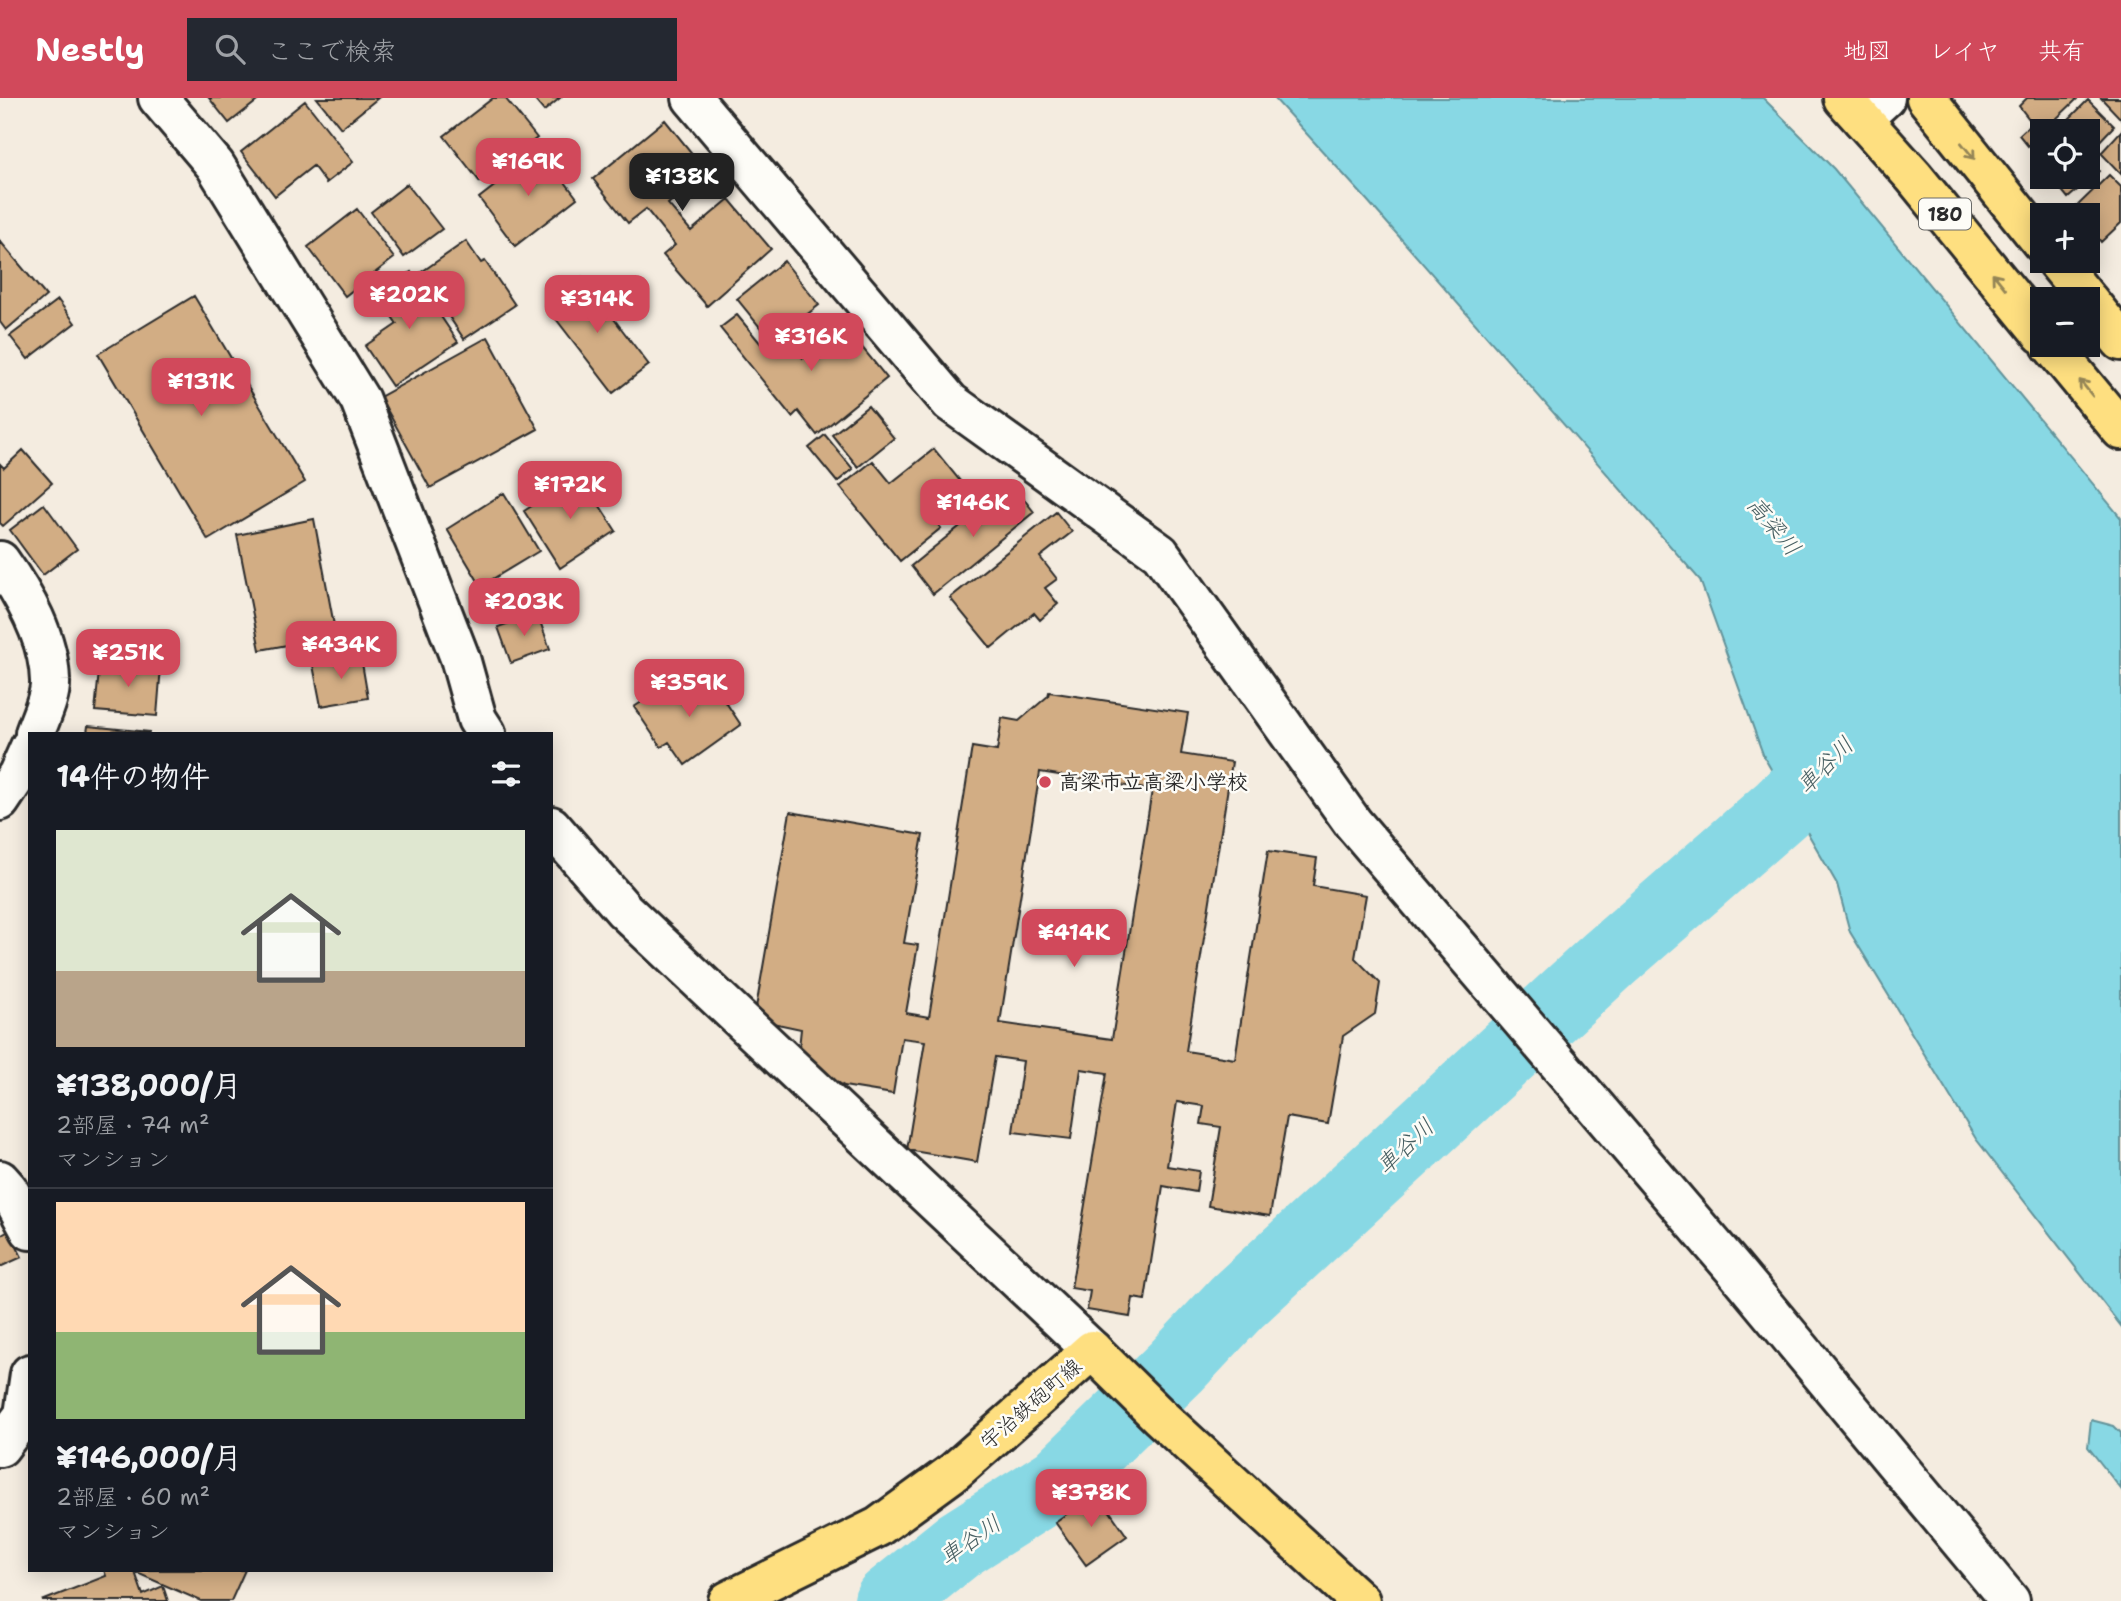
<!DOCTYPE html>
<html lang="ja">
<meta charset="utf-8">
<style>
body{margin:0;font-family:"Shantell Sans","Klee One",sans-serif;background:#242831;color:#f1f3f6;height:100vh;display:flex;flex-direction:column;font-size:26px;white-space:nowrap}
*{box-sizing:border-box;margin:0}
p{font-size:23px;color:#9ea1a6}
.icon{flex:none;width:38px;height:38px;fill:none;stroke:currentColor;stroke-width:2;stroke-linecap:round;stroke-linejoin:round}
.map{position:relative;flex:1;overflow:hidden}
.sheet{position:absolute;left:28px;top:634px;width:525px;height:840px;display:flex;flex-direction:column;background:#171b24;border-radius:0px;box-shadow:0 4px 18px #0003}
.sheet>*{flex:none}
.controls{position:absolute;left:2030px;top:21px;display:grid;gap:14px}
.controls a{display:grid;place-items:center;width:70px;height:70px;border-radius:0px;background:#171b24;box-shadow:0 4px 18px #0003;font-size:35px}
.price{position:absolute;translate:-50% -60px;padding:0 16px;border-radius:14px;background:#d1495b;color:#fff;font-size:23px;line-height:46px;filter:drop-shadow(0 2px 4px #0008)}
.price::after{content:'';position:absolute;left:50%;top:42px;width:21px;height:16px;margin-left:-10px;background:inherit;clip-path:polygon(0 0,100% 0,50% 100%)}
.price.selected{background:#222;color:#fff}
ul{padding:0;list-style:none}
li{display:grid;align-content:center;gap:14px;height:371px;padding:0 28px}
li+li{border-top:2px solid #363941}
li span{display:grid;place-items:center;height:217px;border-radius:0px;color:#555}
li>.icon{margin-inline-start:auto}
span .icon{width:126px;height:126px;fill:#fffc;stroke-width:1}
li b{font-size:30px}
h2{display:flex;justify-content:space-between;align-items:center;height:84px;padding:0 28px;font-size:30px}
header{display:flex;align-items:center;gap:42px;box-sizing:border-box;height:98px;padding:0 35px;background:#d1495b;color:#fff}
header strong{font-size:33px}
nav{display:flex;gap:38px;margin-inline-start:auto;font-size:24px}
.search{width:490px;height:63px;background:#242831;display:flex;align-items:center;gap:18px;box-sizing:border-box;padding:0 24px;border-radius:0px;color:#9ea1a6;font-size:26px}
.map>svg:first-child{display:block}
.water{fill:#88d8e4;stroke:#63939a;stroke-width:2}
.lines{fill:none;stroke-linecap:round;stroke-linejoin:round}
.river{stroke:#88d8e4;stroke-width:70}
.building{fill:#d2ad84;stroke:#2b2b2b;stroke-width:2;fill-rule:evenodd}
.minor-casing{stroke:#2b2b2b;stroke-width:44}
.major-casing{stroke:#2b2b2b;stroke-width:44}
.highway-casing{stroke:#2b2b2b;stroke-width:44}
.minor{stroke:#fdfcf7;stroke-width:38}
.major{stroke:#fedf80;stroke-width:38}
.highway{stroke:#fedf80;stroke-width:38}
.oneway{stroke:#948556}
.poi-dot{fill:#d1495b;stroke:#fdfcf7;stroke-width:2.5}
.labels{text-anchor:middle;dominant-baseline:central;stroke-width:5;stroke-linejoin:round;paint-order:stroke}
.shield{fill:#fdfcf7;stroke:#6a6a68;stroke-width:2}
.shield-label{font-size:19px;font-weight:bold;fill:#2b2b2b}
.poi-label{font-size:21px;font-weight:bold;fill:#2b2b2b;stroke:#fdfcf7;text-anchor:start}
.street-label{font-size:21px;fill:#2b2b2b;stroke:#fdfcf7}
.water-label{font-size:23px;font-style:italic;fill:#475f62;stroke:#fdfcf7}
</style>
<header>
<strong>Nestly</strong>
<div class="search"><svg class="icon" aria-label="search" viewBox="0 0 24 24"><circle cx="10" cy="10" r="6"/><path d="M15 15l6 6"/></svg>ここで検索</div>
<nav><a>地図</a><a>レイヤ</a><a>共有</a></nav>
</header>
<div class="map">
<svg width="2121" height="1503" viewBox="0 0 2121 1503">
<rect width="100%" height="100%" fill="#f4ece0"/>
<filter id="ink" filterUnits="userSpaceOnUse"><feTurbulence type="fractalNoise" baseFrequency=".0143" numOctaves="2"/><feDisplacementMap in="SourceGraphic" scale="14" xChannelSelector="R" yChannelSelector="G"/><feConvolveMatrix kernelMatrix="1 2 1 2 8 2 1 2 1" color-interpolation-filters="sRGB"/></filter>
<g filter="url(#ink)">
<path class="water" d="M1274 0H1763L1834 71 2121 420V1228L1976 1041 1850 834 1837 786 1764 659 1700 482 1367 102Z
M2091 1322 2114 1328 2121 1335V1391L2088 1349Z"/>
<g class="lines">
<path class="river" d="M889 1503 960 1446 1059 1383 1176 1269 1237 1204 1609 861 1782 710 1857 635"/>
</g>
<path class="building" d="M209 0H261L229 25Z
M317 0H378L341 30Z
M493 0H505L537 40 480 84 444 38Z
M533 0H560L544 13Z
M2027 0H2078L2028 48 2019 37 2032 25 2019 8Z
M2101 0H2121V21Z
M2088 2 2114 28 2095 48 2088 41V33H2080L2068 22Z
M305 3 353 64 326 85 313 68 275 98 241 54Z
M665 22 707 74 668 106 691 133 729 101 771 151 707 208 663 157 675 147 646 111 628 125 593 81Z
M2121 33V76L2101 55Z
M541 52 577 100 515 148 479 100Z
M2088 59 2099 73 2068 100 2051 79H2088Z
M2109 77 2121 89V125L2101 144 2088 128V117H2079L2074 111Z
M407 86 442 131 404 159 371 114Z
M357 111 394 160 345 198 308 149Z
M0 143 46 198 6 232 0 224Z
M466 143 481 165 485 163 515 207 464 241 420 175Z
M784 163 819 207 772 244 737 201Z
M411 174 458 244 392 288 365 248 397 226 377 197Z
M582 179 649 267 613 295 546 208Z
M194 198 305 384 208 442 98 256Z
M58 202 75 225 28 261 10 238Z
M737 217 766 252 784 237 803 260 844 227 887 280 817 337 798 313 792 319 720 230Z
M488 239 538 331 430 390 380 299Z
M868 308 894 340 858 369 832 337Z
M825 337 853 371 837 384 809 350Z
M934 351 961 384 926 412 941 430 900 463 840 389 873 363 891 385Z
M23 352 52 385 3 428 0 425V366L4 370Z
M580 377 616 433 560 470 524 413Z
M1012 386 1034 414 933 496 911 468Z
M504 395 539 453 481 488 447 431Z
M44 406 77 451 43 477 10 432Z
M1056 414 1072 434 1040 459 1057 481 1045 490 1058 506 1040 522 1034 515 991 550 950 500Z
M314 421 336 538 260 552 237 437Z
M537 515 550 551 511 565 498 529Z
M361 559 368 600 321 608 313 567Z
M100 563 161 568 157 618 95 613Z
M707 576 741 627 685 667 669 644 661 649 634 609 660 592 668 603Z
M1049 594 1188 615 1181 656 1232 664 1186 953 1235 961 1268 753 1317 760 1313 788 1366 797 1355 860 1380 885 1375 916 1343 938 1328 1026 1287 1019 1270 1118 1208 1108 1221 1029 1201 1026 1204 1008 1177 1004 1167 1068 1199 1073 1196 1094 1163 1088 1145 1202 1133 1200 1130 1219 1087 1212 1090 1193 1071 1190 1107 975 1081 971 1071 1041 1013 1034 1023 963 995 959 977 1064 907 1052 925 943 902 940 893 996 844 988 798 959 801 931 754 921 790 714 923 737 904 845 918 847 906 915 929 919 972 649 997 653 1002 620 1019 623 1048 598ZM1040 674 1152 692 1112 941 1000 925Z
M88 628 149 634V635H87Z
M9 1133 22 1159 0 1169V1138Z
M1097 1395 1127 1438 1086 1467 1055 1424Z
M104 1472H245L231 1503H201L135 1474 143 1497 163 1488 168 1503H42L106 1478Z"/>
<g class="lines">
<g class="minor-casing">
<path id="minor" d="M158 0 215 67 360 302 460 560 477 621 486 635
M692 0 950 304 1160 455 1353 725 1734 1171 2010 1503
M1862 21 1885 0
M0 463C25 498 49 540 50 583 51 599 40 620 35 635
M0 703 18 676 30 649
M551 728 624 812 1092 1252
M0 1082 8 1091 30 1132
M0 1349 24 1317 30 1276"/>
</g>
<g class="major-casing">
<path id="major" d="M728 1503 878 1429 955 1373 1092 1252 1159 1318 1360 1503"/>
</g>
<g class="highway-casing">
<path id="highway" d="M1843 0 1914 79 2042 236
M1926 0 2042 145
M2056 163 2087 201
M2088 202 2121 243
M2051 247 2121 332"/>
</g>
<use href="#minor" class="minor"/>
<use href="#major" class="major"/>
<use href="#highway" class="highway"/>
</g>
<defs><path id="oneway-shaft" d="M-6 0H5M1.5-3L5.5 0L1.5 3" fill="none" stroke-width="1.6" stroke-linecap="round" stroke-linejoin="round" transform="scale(1.75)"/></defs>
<g class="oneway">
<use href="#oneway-shaft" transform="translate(1968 53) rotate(51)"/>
<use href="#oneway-shaft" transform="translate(1999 183) rotate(-129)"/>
<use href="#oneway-shaft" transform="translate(2086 290) rotate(-129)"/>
</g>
</g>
<circle class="poi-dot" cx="1045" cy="684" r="7"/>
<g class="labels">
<rect class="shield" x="1919" y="100.5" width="52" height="31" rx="5"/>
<g class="shield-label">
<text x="1945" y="116">180</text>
</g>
<g class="poi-label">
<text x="1059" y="684">高梁市立高梁小学校</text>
</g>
<g class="street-label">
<text transform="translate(1031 1306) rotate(-41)">宇治鉄砲町線</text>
</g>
<g class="water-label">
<text transform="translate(1774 428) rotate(50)">高梁川</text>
<text transform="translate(1825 667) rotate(-45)">車谷川</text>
<text transform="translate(1405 1048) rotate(-43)">車谷川</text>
<text transform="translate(970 1442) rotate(-35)">車谷川</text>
</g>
</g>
</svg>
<div class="controls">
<a><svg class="icon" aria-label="locate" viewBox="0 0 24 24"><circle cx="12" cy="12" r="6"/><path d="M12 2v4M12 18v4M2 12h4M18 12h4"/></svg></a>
<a>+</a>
<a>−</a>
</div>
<b class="price" style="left:528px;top:100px">¥169K</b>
<b class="price selected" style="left:682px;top:115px">¥138K</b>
<b class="price" style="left:409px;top:233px">¥202K</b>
<b class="price" style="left:597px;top:237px">¥314K</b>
<b class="price" style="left:811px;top:275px">¥316K</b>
<b class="price" style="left:201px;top:320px">¥131K</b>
<b class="price" style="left:570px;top:423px">¥172K</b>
<b class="price" style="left:973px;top:441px">¥146K</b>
<b class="price" style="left:524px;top:540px">¥203K</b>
<b class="price" style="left:341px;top:583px">¥434K</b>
<b class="price" style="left:128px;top:591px">¥251K</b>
<b class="price" style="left:689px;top:621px">¥359K</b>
<b class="price" style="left:1074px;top:871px">¥414K</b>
<b class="price" style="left:1091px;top:1431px">¥378K</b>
<section class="sheet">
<h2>14件の物件<svg class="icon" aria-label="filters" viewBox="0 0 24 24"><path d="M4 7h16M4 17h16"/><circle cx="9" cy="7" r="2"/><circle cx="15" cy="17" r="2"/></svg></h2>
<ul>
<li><span style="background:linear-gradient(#dfe7d0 65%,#b9a48a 0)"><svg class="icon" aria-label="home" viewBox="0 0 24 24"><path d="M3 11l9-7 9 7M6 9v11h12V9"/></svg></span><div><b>¥138,000/月</b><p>2部屋 · 74 m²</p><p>マンション</p></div></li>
<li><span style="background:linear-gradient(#ffd9b3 60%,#8fb573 0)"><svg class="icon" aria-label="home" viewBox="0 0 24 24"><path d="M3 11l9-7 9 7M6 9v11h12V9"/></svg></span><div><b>¥146,000/月</b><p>2部屋 · 60 m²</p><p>マンション</p></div></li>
</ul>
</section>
</div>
